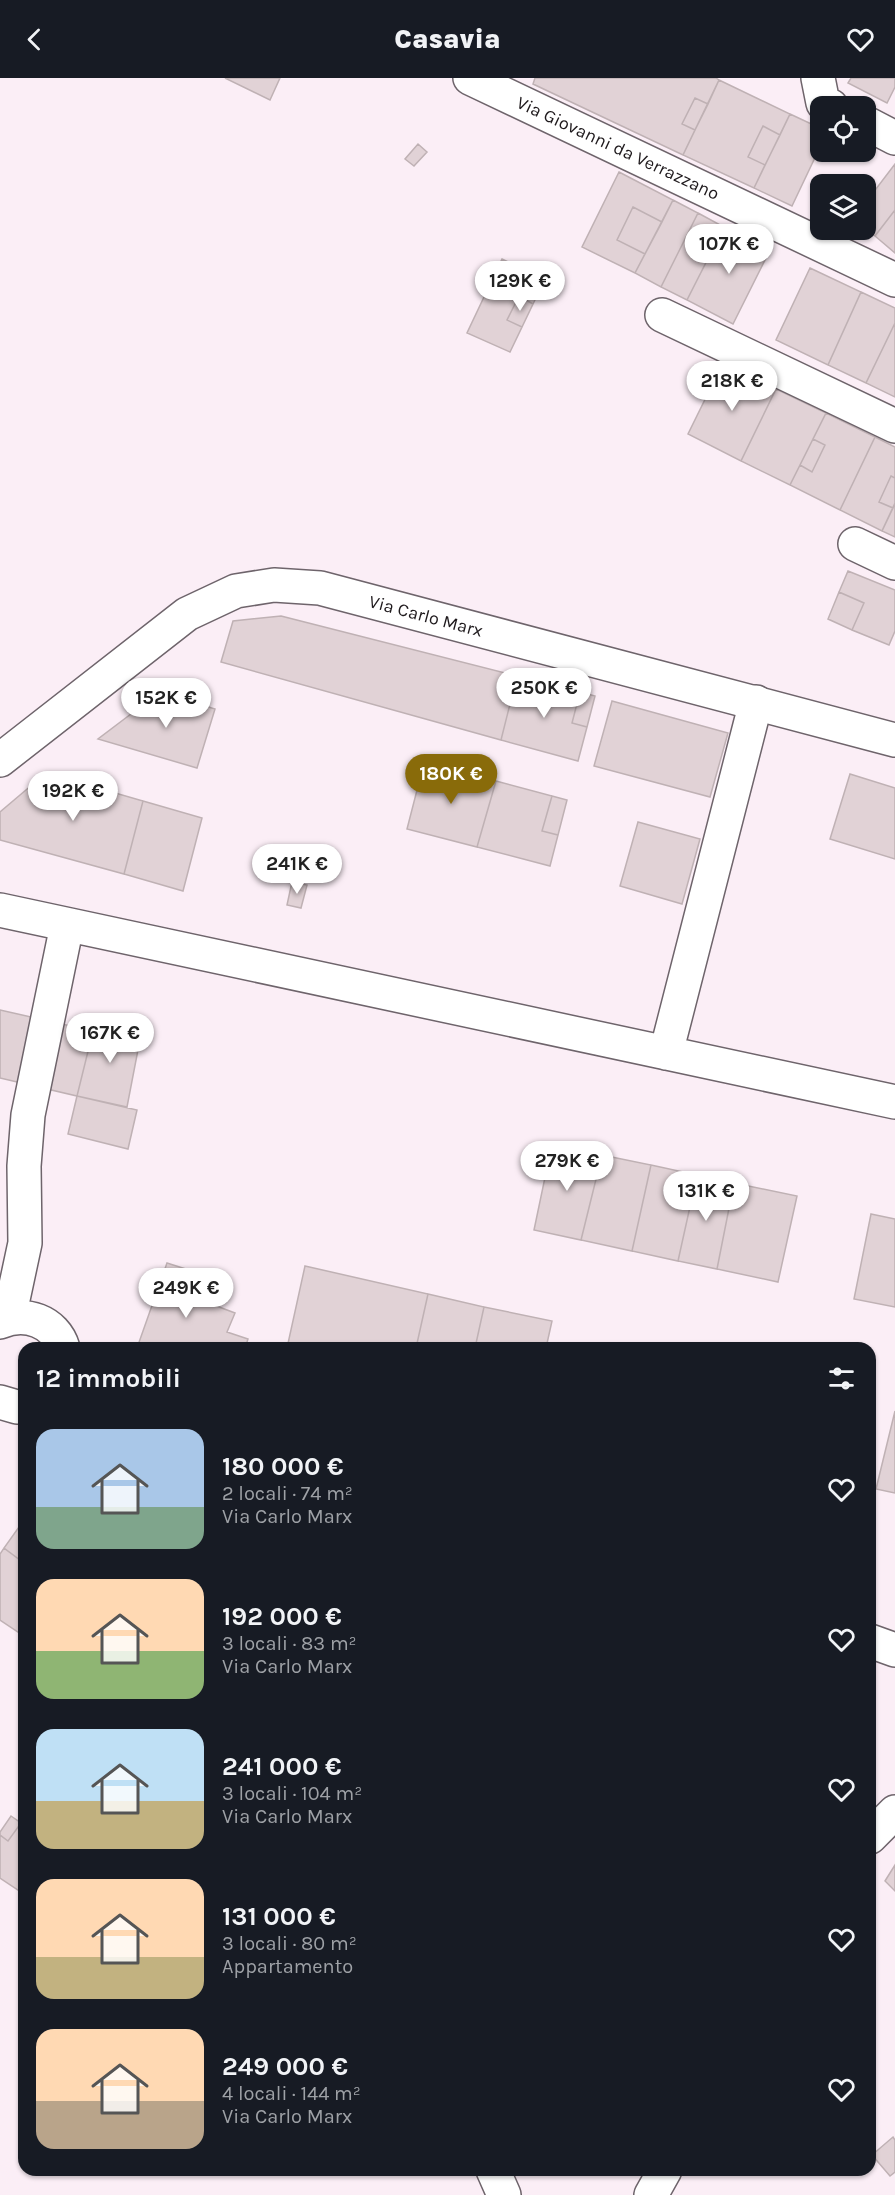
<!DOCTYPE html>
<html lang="it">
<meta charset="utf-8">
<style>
body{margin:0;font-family:Karla,sans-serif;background:#20242c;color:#f1f3f6;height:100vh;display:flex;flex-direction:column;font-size:22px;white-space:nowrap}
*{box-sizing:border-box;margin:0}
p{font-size:20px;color:#9ea1a6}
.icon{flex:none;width:33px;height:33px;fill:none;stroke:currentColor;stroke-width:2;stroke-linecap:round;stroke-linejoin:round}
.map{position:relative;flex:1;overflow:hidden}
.side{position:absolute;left:18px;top:1264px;width:858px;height:834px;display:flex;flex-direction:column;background:#171b24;border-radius:18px;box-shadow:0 2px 4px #0004}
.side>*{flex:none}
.buttons{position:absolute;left:810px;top:18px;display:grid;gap:12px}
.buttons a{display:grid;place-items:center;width:66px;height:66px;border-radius:12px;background:#171b24;box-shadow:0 2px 4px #0004;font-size:30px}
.price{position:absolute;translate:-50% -51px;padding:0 14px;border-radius:21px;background:#fff;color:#222;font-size:20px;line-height:39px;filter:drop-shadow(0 2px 3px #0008)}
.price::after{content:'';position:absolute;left:50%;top:36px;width:18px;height:14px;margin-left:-9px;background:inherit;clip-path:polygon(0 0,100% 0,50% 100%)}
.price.on{background:#896b0a;color:#fff}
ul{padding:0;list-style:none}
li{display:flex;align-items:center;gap:18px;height:150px;padding:0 18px}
li span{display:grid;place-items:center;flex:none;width:168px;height:120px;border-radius:18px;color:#555}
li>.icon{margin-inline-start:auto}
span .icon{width:72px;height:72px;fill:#fffc;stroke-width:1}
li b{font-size:26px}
h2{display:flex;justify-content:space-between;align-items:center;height:72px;padding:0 18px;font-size:26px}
header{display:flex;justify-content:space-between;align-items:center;height:78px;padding:0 18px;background:#171b24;font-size:27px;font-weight:800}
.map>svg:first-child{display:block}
.building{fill:#e1d2d6;stroke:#bfb1b4;stroke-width:1.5}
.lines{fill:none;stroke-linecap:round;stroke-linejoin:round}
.minor-casing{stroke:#6e646b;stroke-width:36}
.major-casing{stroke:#6e646b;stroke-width:36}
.minor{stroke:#fff;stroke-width:33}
.major{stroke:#fff;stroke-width:33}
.labels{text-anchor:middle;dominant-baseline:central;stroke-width:4.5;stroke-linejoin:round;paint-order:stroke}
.street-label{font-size:18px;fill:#1e191c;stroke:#fff}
</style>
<header><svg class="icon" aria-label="back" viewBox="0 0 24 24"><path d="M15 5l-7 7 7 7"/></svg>Casavia<svg class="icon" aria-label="heart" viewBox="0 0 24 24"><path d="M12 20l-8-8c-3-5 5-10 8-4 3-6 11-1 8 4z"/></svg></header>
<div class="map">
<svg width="895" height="2117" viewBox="0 0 895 2117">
<rect width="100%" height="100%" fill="#fbeef6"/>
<path class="building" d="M225 0H280L270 22Z
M535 0H716L719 2 708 26 695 20 682 46 695 52 683 77 533 6Z
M851 0H895V9L887 25 848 5Z
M719 2 790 36 780 57 763 48 748 79 765 87 754 110 683 77Z
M695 20 708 26 695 52 682 46Z
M790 36 820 50V69L792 128 754 110Z
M763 48 780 57 765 87 748 79Z
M418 66 427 74 414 88 405 81Z
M895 86V132L875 158 866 151V124Z
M619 94 673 122 662 144 633 129 617 162 645 176 635 195 582 169Z
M673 122 698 135 661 209 635 195Z
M633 129 662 144 645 176 617 162Z
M895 132V175L875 158Z
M698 135 724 149 687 222 661 209Z
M724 149 770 172 733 246 687 222Z
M502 181 545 201 533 226 519 218 507 242 522 249 510 274 467 255Z
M810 190 861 214 828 287 776 262Z
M861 214 895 230V245L866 305 828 287Z
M519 218 533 226 522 249 507 242Z
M895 245V319L866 305Z
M723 285 776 311 741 383 688 356Z
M776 311 826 335 790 407 741 383Z
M826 335 875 359 840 432 790 407 800 387 812 394 825 367 813 361Z
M875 359 895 369V400L891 398 879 424 893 430 882 453 840 432Z
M813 361 825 367 812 394 800 387Z
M891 398 895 400V425L893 430 879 424Z
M895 425V459L882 453Z
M848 493 895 512V553L889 567 852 552 864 525 839 514Z
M839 514 864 525 852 552 828 541Z
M281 538 517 598 501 662 221 584 233 543Z
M517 598 580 614 572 645 587 649 578 683 501 662Z
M160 614 215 631 197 690 98 661Z
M580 614 595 618 587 649 572 645Z
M612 623 728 655 710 719 594 688Z
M424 685 496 703 477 769 407 751Z
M46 695 143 723 124 796 0 762V734Z
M850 696 895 710V781L830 761Z
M496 703 552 718 542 753 558 757 550 788 477 769Z
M552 718 567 722 558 757 542 753Z
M143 723 202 740 183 813 124 796Z
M638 744 700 761 682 826 620 808Z
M292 804 307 807 301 830 287 827Z
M0 932 93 953 77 1018 0 1000Z
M94 942 142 951 127 1029 77 1018 93 953Z
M77 1018 137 1032 128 1071 68 1056Z
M552 1066 602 1077 581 1162 534 1152Z
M602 1077 651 1087 632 1173 581 1162Z
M651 1087 697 1097 678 1183 632 1173Z
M697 1097 734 1105 717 1191 678 1183Z
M734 1105 797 1118 778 1204 717 1191Z
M871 1136 895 1141V1229L854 1221Z
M167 1185 189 1192 182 1215 235 1235 227 1254 248 1261 245 1270H137Z
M305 1188 428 1216 416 1270H287Z
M428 1216 484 1229 475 1270H416Z
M484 1229 552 1243 546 1270H475Z
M895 1333V1415L876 1411Z
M24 1442V1485L4 1470Z
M4 1470 24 1485V1558L0 1542V1476Z
M11 1738 21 1745 8 1763 0 1757V1754Z
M21 1745 24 1747V1816L0 1800V1757L8 1763Z
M895 1787V1813L885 1803Z
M893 2059 895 2062V2094L890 2098 872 2077Z"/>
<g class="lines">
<g class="minor-casing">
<path id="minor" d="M470 0 895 202
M818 0 823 25 831 28
M866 45 895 60
M662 237 895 348
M855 466 895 485
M0 832 895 1024
M666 975 756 624
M9 1240 25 1165 24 1088 28 1037 67 847
M870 1563 895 1572
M870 1759 895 1734
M493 2092 504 2117
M651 2117 665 2092"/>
</g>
<g class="major-casing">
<path id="major" d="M0 682 187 536 236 513 274 507 320 510 895 662
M0 1244C25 1233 55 1243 63 1270
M0 1324 17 1329 24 1328"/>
</g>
<use href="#minor" class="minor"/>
<use href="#major" class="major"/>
</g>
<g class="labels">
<g class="street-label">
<text transform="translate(618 70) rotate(25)">Via Giovanni da Verrazzano</text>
<text transform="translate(426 538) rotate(15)">Via Carlo Marx</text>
</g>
</g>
</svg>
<div class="buttons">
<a><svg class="icon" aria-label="locate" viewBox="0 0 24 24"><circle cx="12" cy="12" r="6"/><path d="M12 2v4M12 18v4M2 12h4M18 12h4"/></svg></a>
<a><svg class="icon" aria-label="layers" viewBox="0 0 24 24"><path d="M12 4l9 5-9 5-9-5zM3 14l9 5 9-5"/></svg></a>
</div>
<b class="price" style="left:729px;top:197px">107K €</b>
<b class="price" style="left:520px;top:234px">129K €</b>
<b class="price" style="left:732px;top:334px">218K €</b>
<b class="price" style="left:544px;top:641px">250K €</b>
<b class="price" style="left:166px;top:651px">152K €</b>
<b class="price on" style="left:451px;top:727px">180K €</b>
<b class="price" style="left:73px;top:744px">192K €</b>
<b class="price" style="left:297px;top:817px">241K €</b>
<b class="price" style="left:110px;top:986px">167K €</b>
<b class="price" style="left:567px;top:1114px">279K €</b>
<b class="price" style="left:706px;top:1144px">131K €</b>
<b class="price" style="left:186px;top:1241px">249K €</b>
<section class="side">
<h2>12 immobili<svg class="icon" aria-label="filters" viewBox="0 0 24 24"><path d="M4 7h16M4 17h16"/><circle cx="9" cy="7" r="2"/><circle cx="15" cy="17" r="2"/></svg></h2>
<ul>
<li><span style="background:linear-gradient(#a9c7e8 65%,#7fa58c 0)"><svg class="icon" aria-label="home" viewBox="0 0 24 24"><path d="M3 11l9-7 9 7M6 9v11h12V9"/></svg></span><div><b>180 000 €</b><p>2 locali · 74 m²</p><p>Via Carlo Marx</p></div><svg class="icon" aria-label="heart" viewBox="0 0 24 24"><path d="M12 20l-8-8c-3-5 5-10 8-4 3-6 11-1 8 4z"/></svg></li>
<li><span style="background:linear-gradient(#ffd9b3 60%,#8fb573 0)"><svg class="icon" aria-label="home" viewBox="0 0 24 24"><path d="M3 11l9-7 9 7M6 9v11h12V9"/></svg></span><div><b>192 000 €</b><p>3 locali · 83 m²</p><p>Via Carlo Marx</p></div><svg class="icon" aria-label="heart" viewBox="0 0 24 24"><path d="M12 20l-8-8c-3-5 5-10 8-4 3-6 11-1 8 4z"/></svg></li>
<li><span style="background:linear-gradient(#bfe0f5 60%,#c2b280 0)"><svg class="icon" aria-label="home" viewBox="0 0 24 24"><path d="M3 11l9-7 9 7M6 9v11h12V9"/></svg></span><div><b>241 000 €</b><p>3 locali · 104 m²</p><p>Via Carlo Marx</p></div><svg class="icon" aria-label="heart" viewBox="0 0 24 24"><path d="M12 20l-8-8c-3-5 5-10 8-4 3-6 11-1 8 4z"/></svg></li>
<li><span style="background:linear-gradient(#ffd9b3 65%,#c2b280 0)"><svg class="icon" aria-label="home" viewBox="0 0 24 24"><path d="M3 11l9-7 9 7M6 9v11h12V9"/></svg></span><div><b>131 000 €</b><p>3 locali · 80 m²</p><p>Appartamento</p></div><svg class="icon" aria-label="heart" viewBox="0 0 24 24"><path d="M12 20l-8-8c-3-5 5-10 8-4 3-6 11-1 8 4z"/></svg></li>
<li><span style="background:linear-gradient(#ffd9b3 60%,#b9a48a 0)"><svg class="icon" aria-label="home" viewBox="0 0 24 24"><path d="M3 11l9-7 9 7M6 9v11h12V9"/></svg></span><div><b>249 000 €</b><p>4 locali · 144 m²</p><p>Via Carlo Marx</p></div><svg class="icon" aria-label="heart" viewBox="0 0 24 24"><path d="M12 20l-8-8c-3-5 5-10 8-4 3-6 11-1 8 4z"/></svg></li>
</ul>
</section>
</div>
